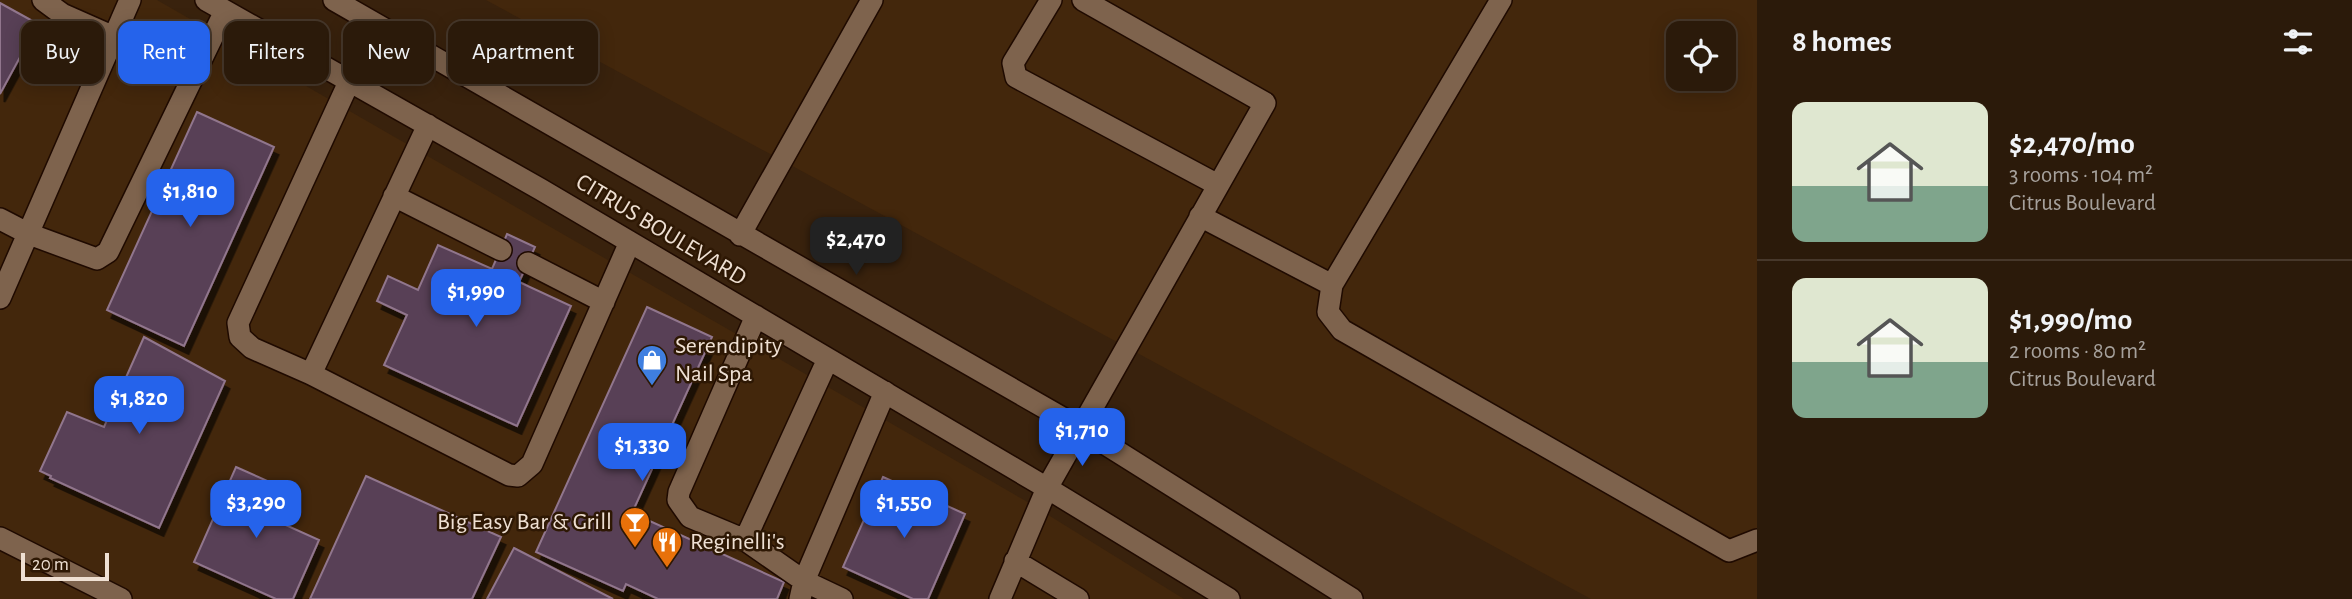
<!DOCTYPE html>
<meta charset="utf-8">
<style>
body{margin:0;font-family:"Alegreya Sans",sans-serif;background:#332313;color:#f1f3f6;height:100vh;display:flex;flex-direction:column;font-size:26px;white-space:nowrap}
*{box-sizing:border-box;margin:0}
p{font-size:23px;color:#a6a19c}
.icon{flex:none;width:38px;height:38px;fill:none;stroke:currentColor;stroke-width:2;stroke-linecap:round;stroke-linejoin:round}
.map{position:relative;flex:1;overflow:hidden}
.panel{display:flex;flex-direction:column;background:#2b1a0a;width:595px}
.panel>*{flex:none}
.hud{position:absolute;left:21px;top:21px;width:665px;height:63px;display:flex;gap:14px}
.tools{position:absolute;left:1666px;top:21px;display:grid;gap:14px}
.tools a{display:grid;place-items:center;width:70px;height:70px;border-radius:14px;background:#2b1a0a;box-shadow:0 4px 18px #0003,0 0 0 2px #47382b;font-size:35px}
.scale{position:absolute;left:21px;bottom:18px;width:88px;box-sizing:border-box;padding-left:7px;border:4px solid #efe0d3;border-top:0;font-size:19px;line-height:24px;white-space:nowrap;color:#efe0d3;-webkit-text-stroke:5px #2e1804;paint-order:stroke}
.price{position:absolute;translate:-50% -60px;padding:0 16px;border-radius:14px;background:#2563eb;color:#fff;font-size:23px;line-height:46px;filter:drop-shadow(0 2px 4px #0008)}
.price::after{content:'';position:absolute;left:50%;top:42px;width:21px;height:16px;margin-left:-10px;background:inherit;clip-path:polygon(0 0,100% 0,50% 100%)}
.price.on{background:#222;color:#fff}
ul{padding:0;list-style:none}
li{display:flex;align-items:center;gap:21px;height:175px;padding:0 35px}
li+li{border-top:2px solid #47382b}
li span{display:grid;place-items:center;flex:none;width:196px;height:140px;border-radius:14px;color:#555}
li>.icon{margin-inline-start:auto}
span .icon{width:84px;height:84px;fill:#fffc;stroke-width:1}
li b{font-size:30px}
h2{display:flex;justify-content:space-between;align-items:center;height:84px;padding:0 35px;font-size:30px}
.pill{padding:0 24px;border-radius:14px;background:#2b1a0a;box-shadow:0 4px 18px #0003,0 0 0 2px #47382b;font-size:24px;line-height:63px}
.pill.on{background:#2563eb;color:#fff}
main{display:flex;flex:1;min-height:0}
.map>svg:first-child{display:block}
.built{fill:#43270c;fill-rule:evenodd}
.building{fill:#584056;stroke:#91768d;stroke-width:2;filter:url(#shadow)}
.lines{fill:none;stroke-linecap:round;stroke-linejoin:round}
.minor-casing{stroke:#1f0a00;stroke-width:24}
.minor{stroke:#7e634d;stroke-width:21}
.labels{text-anchor:middle;dominant-baseline:central;stroke-width:5;stroke-linejoin:round;paint-order:stroke}
.street-label{font-size:24px;fill:#efe0d3;stroke:#2e1804}
.poi-label{font-size:24px;fill:#efe0d3;stroke:#2e1804;text-anchor:start}
</style>
<main>
<div class="map">
<svg width="1757" height="599" viewBox="0 0 1757 599">
<defs>
<filter id="shadow"><feDropShadow dx="4.5" dy="8" stdDeviation="0" flood-color="#0009"/></filter>
</defs>
<rect width="100%" height="100%" fill="#39220d"/>
<path class="built" d="M0 0H157L1024 500 1184 599H0Z
M486 0H1757V599H1591ZM1678 33H1724V79H1678Z"/>
<path class="building" d="M0 3 38 24 0 94Z
M197 112 274 147 184 346 107 310Z
M507 234 535 247 519 282 571 306 517 426 384 365 407 315 377 301 388 276 418 290 438 245 492 269Z
M647 307 712 337 632 513 784 582 777 599H658L626 584 623 591 536 552Z
M144 337 225 381 159 528 50 478 51 476 40 471 67 412 104 427Z
M236 467 283 488 270 518 319 540 293 599H276L194 562Z
M366 476 501 537 472 599H310Z
M883 477 965 514 928 599H913L843 567Z
M514 548 613 599H487Z"/>
<g class="lines">
<g class="minor-casing">
<path id="minor" d="M43 0 62 14 114 37
M206 0 540 189 1047 488 1229 599
M334 0 1080 428 1352 599
M1051 0 1013 63 1016 77 1218 185
M1501 0 1332 285 1328 312 1342 330 1729 551 1757 540
M349 82 238 323 240 337 252 348 311 374 509 475 518 476 532 464 630 242
M394 196 501 250
M1200 216 1332 285
M0 219 29 234 97 259 108 252 225 11
M740 235 872 0
M528 263 604 302
M0 298 130 0
M756 316 679 492 678 500 690 517 745 540 828 359
M311 374 428 125
M0 538 121 599
M745 540 804 581 885 392
M1015 561 1078 599
M800 599 804 581 842 599
M1000 599 1047 488 1265 103 1083 0"/>
</g>
<use href="#minor" class="minor"/>
</g>
<defs>
<g id="shop-pin" transform="scale(1.575)"><path d="M0 17L-7.5 6A9.5 9.5 0 1 1 7.5 6Z" fill="#3f7fe0" stroke="#2e1804"/><path d="M-5-2.5h2.3a2.7 3.5 0 0 1 5.4 0H5L5.5 6h-11ZM-1.5-2.5h3a1.5 2.3 0 0 0-3 0Z" fill="#fff"/></g>
<g id="bar-pin" transform="scale(1.575)"><path d="M0 17L-7.5 6A9.5 9.5 0 1 1 7.5 6Z" fill="#e8710a" stroke="#2e1804"/><path d="M-6-5H6L.8 .8V4.5H3.5V6h-7V4.5H-.8V.8Z" fill="#fff"/></g>
<g id="restaurant-pin" transform="scale(1.575)"><path d="M0 17L-7.5 6A9.5 9.5 0 1 1 7.5 6Z" fill="#e8710a" stroke="#2e1804"/><path d="M-5-6h1v4h1v-4h1v4h1v-4h1v5L-1.5 .5V6h-2V.5L-5-1ZM5-6V6H3V1.5H1.5Q1.5-4 5-6Z" fill="#fff"/></g>
</defs>
<g fill-rule="evenodd">
<use href="#shop-pin" x="652" y="360"/>
<use href="#bar-pin" x="635" y="522"/>
<use href="#restaurant-pin" x="667" y="542"/>
</g>
<g class="labels">
<g class="street-label">
<text transform="translate(661 230) rotate(31)">CITRUS BOULEVARD</text>
</g>
<g class="poi-label">
<text x="675" y="346">Serendipity<tspan x="675" dy="28">Nail Spa</tspan></text>
<text x="612" y="522" text-anchor="end">Big Easy Bar &amp; Grill</text>
<text x="690" y="542">Reginelli's</text>
</g>
</g>
</svg>
<div class="tools">
<a><svg class="icon" aria-label="locate" viewBox="0 0 24 24"><circle cx="12" cy="12" r="6"/><path d="M12 2v4M12 18v4M2 12h4M18 12h4"/></svg></a>
</div>
<div class="scale">20 m</div>
<b class="price" style="left:190px;top:229px">$1,810</b>
<b class="price on" style="left:856px;top:277px">$2,470</b>
<b class="price" style="left:476px;top:329px">$1,990</b>
<b class="price" style="left:139px;top:436px">$1,820</b>
<b class="price" style="left:1082px;top:468px">$1,710</b>
<b class="price" style="left:642px;top:483px">$1,330</b>
<b class="price" style="left:256px;top:540px">$3,290</b>
<b class="price" style="left:904px;top:540px">$1,550</b>
<div class="hud">
<a class="pill">Buy</a>
<a class="pill on">Rent</a>
<a class="pill">Filters</a>
<a class="pill">New</a>
<a class="pill">Apartment</a>
</div>
</div>
<section class="panel">
<h2>8 homes<svg class="icon" aria-label="filters" viewBox="0 0 24 24"><path d="M4 7h16M4 17h16"/><circle cx="9" cy="7" r="2"/><circle cx="15" cy="17" r="2"/></svg></h2>
<ul>
<li><span style="background:linear-gradient(#dfe7d0 60%,#7fa58c 0)"><svg class="icon" aria-label="home" viewBox="0 0 24 24"><path d="M3 11l9-7 9 7M6 9v11h12V9"/></svg></span><div><b>$2,470/mo</b><p>3 rooms · 104 m²</p><p>Citrus Boulevard</p></div></li>
<li><span style="background:linear-gradient(#dfe7d0 60%,#7fa58c 0)"><svg class="icon" aria-label="home" viewBox="0 0 24 24"><path d="M3 11l9-7 9 7M6 9v11h12V9"/></svg></span><div><b>$1,990/mo</b><p>2 rooms · 80 m²</p><p>Citrus Boulevard</p></div></li>
</ul>
</section>
</main>
